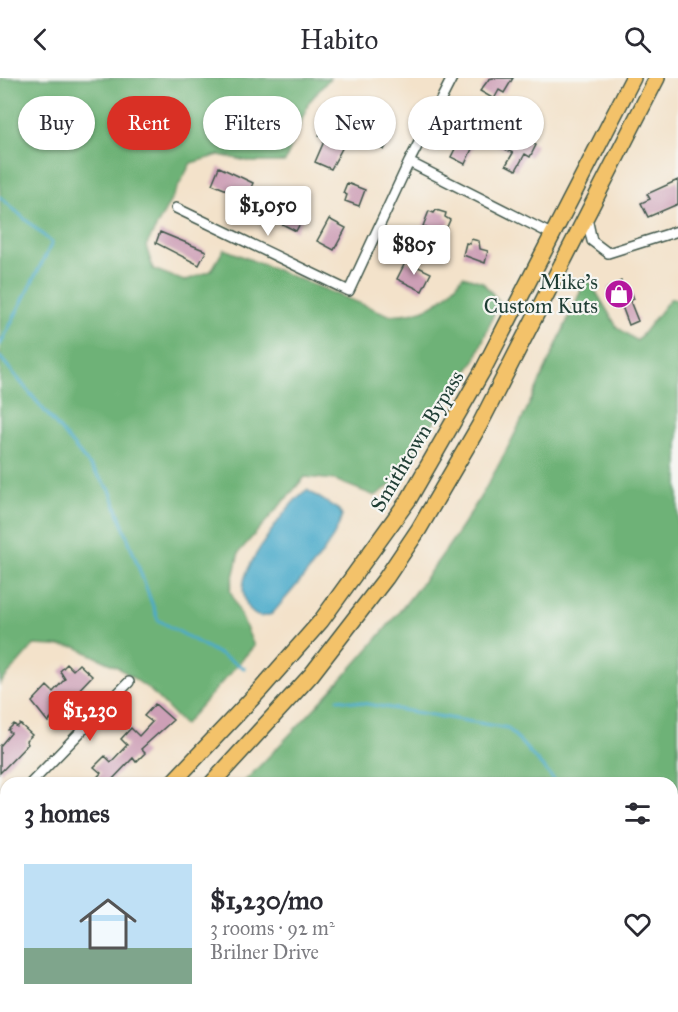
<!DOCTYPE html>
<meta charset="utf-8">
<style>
body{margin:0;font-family:"IM FELL Great Primer",serif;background:#f7f7f7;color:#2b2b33;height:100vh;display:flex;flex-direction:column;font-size:22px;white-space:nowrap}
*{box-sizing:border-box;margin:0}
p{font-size:20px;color:#7c7c81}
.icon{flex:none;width:33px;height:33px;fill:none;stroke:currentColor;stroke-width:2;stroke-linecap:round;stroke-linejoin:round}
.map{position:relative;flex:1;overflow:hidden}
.drawer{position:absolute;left:0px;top:699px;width:678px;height:236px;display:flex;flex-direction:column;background:#fff;border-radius:18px 18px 0 0;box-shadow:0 2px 4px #0004}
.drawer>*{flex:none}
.guide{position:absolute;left:18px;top:18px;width:642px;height:54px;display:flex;gap:12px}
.price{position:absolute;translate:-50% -51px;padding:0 14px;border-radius:6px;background:#fff;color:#222;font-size:20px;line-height:39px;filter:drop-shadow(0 2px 3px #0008)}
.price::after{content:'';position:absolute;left:50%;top:36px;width:18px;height:14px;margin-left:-9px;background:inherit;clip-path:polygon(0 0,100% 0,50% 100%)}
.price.current{background:#d93025;color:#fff}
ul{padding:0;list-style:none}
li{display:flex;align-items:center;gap:18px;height:150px;padding:0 24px}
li+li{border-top:2px solid #e1e1e2}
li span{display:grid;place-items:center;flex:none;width:168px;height:120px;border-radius:0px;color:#555}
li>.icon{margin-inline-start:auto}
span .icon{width:72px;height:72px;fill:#fffc;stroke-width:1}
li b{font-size:26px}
h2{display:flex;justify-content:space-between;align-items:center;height:72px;padding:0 24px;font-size:26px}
.pill{padding:0 21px;border-radius:27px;background:#fff;box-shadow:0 2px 4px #0004;font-size:21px;line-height:54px}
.pill.current{background:#d93025;color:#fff}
header{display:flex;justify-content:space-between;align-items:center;height:78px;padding:0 24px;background:#fff;font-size:27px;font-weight:600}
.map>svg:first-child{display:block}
.forest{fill:#6eb277;stroke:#467856;stroke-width:1.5}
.water{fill:#4babca;stroke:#35747f;stroke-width:1.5}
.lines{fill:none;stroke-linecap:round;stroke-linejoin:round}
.stream{stroke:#4babca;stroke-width:3}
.building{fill:#cd9fb6}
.minor-casing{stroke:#3f564a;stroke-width:12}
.trunk-casing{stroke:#3f564a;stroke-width:18}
.minor{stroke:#fff;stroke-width:9}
.trunk{stroke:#f3c26a;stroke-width:15}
.labels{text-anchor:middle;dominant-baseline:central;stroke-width:4.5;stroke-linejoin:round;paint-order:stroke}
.poi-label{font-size:21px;fill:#1f3d34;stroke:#f6f6f2;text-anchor:end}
.street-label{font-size:21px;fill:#1f3d34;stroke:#f6f6f2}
</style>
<header><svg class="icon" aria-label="back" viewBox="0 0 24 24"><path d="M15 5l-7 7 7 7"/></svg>Habito<svg class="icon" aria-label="search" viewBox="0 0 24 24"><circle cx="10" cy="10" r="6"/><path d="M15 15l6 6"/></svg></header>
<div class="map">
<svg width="678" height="934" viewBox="0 0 678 934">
<rect width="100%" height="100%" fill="#f6f6f2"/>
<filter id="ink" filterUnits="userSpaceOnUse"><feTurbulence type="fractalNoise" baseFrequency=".0167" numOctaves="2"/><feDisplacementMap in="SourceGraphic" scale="12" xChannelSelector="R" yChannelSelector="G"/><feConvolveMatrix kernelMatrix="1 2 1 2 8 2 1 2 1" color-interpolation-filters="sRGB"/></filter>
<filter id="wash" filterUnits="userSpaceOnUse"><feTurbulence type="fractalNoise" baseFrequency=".008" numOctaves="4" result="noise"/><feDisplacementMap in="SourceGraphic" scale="24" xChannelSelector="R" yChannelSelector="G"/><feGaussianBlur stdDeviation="1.35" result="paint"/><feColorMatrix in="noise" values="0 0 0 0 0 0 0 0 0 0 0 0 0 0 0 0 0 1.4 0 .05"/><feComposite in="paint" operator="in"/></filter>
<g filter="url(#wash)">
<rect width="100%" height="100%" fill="#f3e2ca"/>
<path class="forest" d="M0 0H330L309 24 285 84H252L219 77 191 85 146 168 153 191 184 203 211 193 224 171 389 237C425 236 442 227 463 198L482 204 499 223 475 282 395 404 375 418 335 402 305 399 239 474 230 512 254 568 184 647 149 611 117 589 76 569 34 567 0 606Z
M587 199 617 249 637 263 670 221H678V934H582L576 929 672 928V705H243C328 618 414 528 478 423 521 352 552 275 587 199Z"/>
<path class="water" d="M307 412 339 432 342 438C332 472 294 509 272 536 261 540 255 540 249 530 244 523 242 512 244 503 248 483 290 422 307 412Z"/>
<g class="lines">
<path class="stream" d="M0 119 52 165 0 267
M0 279 110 412 158 542 244 590
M338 621 508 650 557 705
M672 834 678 841"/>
</g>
<g id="blocks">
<path class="building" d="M493 0H513L504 15 499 12 494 21 480 13 489 1Z
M365 47 391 59 384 72 359 58Z
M323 48 348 59 331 91 315 84 325 61 319 58Z
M500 51 536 67 530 79 525 76 516 92 506 87 513 75 493 65Z
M464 53 477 60 465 86 451 79Z
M219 89 253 105 247 120 212 106Z
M678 102V126L648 139 641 125 650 121 647 116Z
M347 105 365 112 359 128 345 123 347 117 343 115Z
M281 129 303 140 296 153 274 142Z
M436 132 446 135 445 139 450 142 446 151 442 150 440 155 423 148 429 133 434 135Z
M329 141 346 150 334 172 317 163Z
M160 154 206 173 199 187 156 165Z
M471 161 479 163 480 171 488 173 485 185 463 177 466 165 470 166Z
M406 183 431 195 422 213 397 201Z
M621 203 624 210 629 209 634 221 630 223 638 243 629 247 620 223 613 225 608 210Z
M67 586 73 592 79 586 92 598 48 644 32 624 47 608 53 614 65 601 60 593Z
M155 626 173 642 141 671 145 675 136 684 133 680 109 705H92L101 695 94 689 105 678 111 684 127 667 121 661 131 650 139 658 152 644 144 638Z
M14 646 17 649 20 646 32 657 26 663 28 666 0 695V668L11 655 8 652Z"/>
</g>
</g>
<g filter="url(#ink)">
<use href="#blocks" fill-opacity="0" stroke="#3f564a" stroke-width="1.5"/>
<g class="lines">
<g class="minor-casing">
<path id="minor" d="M409 84 553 157
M176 130 349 213 409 84 452 0
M587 140 592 163 608 175 678 153
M31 705 129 604
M0 737 6 730
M490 928 497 934
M367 934 373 928"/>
</g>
<g class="trunk-casing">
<path id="trunk" d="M172 705 261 611 321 543 409 421 483 292 633 0
M212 705 311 597 386 500 419 451 479 348 657 0
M0 885 6 879
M0 926 6 920"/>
</g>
<use href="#minor" class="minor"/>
<use href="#trunk" class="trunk"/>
</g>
</g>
<defs>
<g id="shop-disc" transform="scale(1.5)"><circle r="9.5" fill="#b5179e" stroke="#f6f6f2"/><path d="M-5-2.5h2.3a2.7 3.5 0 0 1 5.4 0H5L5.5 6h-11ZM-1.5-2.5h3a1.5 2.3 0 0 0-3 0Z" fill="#fff"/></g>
</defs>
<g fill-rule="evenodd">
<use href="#shop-disc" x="619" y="216"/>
</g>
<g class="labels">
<g class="poi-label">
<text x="598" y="204">Mike's<tspan x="598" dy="24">Custom Kuts</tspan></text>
</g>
<g class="street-label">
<text transform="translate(417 363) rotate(-59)">Smithtown Bypass</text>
</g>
</g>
</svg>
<b class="price" style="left:268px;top:159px">$1,050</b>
<b class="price" style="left:414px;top:198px">$805</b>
<b class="price current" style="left:90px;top:664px">$1,230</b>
<div class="guide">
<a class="pill">Buy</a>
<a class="pill current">Rent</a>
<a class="pill">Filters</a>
<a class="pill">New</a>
<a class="pill">Apartment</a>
</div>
<section class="drawer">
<h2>3 homes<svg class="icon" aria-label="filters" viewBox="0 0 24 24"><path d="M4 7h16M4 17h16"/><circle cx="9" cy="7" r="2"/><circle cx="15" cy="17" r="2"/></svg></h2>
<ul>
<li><span style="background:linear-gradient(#bfe0f5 70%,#7fa58c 0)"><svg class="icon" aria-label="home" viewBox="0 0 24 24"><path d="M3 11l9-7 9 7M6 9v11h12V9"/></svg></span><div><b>$1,230/mo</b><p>3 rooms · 92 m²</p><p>Brilner Drive</p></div><svg class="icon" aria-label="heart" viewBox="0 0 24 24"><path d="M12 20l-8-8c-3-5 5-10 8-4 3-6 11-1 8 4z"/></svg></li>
</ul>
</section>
</div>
